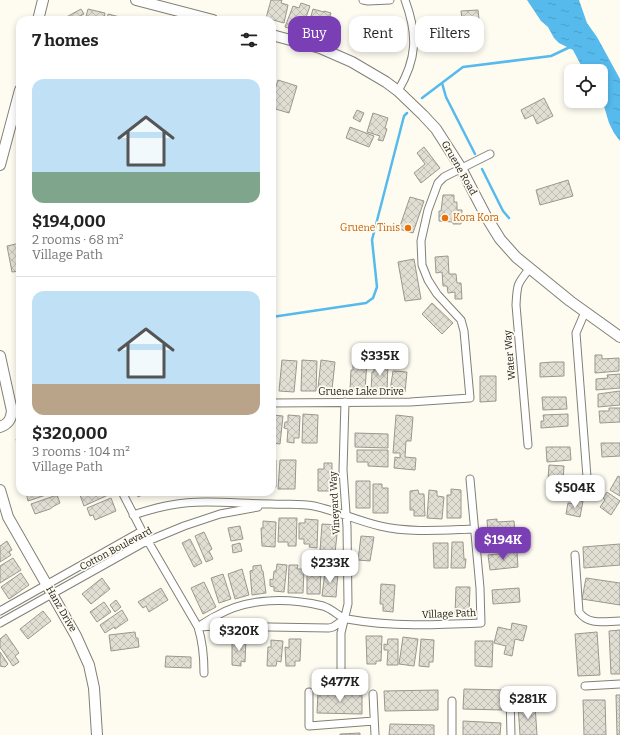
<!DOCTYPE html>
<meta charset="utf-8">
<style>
body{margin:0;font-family:Bitter,serif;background:#f2f2f2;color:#222;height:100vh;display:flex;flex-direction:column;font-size:15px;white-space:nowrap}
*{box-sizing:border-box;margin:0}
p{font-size:13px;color:#767676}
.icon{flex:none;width:22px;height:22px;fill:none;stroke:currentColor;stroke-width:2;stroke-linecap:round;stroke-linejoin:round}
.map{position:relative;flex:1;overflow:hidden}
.panel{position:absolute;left:16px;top:16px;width:260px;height:480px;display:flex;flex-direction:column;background:#fff;border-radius:12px;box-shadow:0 2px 6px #0003}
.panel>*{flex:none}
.guide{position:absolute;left:288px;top:16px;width:272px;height:36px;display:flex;gap:8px}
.tools{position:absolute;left:564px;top:64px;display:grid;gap:8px}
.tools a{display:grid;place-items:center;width:44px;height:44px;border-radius:8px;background:#fff;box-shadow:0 2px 6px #0003;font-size:20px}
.price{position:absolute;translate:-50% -34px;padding:0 9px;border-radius:8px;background:#fff;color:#222;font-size:13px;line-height:26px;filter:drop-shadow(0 1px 2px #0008)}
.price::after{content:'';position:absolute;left:50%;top:24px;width:12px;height:9px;margin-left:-6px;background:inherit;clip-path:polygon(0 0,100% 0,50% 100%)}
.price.selected{background:#7b3fb5;color:#fff}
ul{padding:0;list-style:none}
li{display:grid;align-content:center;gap:8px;height:212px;padding:0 16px}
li+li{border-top:1px solid #e0e0e0}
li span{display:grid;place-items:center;height:124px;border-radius:12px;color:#555}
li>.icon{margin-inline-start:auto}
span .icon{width:72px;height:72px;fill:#fffc;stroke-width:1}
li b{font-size:17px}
h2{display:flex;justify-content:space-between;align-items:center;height:48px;padding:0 16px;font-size:17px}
.tag{padding:0 14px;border-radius:12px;background:#fff;box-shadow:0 2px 6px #0003;font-size:14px;line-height:36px}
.tag.selected{background:#7b3fb5;color:#fff}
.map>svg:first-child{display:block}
.water{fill:url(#water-ripples)}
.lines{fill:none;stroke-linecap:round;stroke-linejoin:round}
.stream{stroke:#56baec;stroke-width:2.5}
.building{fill:url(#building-cross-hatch);stroke:#9a988e}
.street-casing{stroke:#828077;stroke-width:9}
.secondary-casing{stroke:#828077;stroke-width:12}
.street{stroke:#fff;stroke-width:7}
.secondary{stroke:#fff;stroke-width:10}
.food-dot{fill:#e8710a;stroke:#fefcf1;stroke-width:1.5}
.labels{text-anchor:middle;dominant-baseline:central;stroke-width:3.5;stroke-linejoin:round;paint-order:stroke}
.street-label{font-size:10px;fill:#1a1915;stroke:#fefcf1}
.food-label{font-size:10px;fill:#c56008;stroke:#fefcf1;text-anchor:start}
</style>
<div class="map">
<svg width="620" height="735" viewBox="0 0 620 735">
<defs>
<pattern id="water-ripples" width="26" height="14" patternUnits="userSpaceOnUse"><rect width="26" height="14" fill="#56baec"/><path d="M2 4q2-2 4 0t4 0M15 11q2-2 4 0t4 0" fill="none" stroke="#4a9fca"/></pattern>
<pattern id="building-cross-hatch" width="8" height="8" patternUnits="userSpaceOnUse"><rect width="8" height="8" fill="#e1ded4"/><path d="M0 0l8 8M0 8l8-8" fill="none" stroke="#c0beb5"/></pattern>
</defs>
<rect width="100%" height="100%" fill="#fefcf1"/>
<path class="water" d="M527 0H579L587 23 597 37 620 79V141L614 133 609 123 601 96V71H584L573 50 559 43 554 38 548 27 541 21Z"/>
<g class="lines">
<path class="stream" d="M442 83 446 97 475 154
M422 98 463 67 551 56 570 47
M482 169 503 211 509 218
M272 317 366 303 373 298 377 287 372 240 404 116 407 113"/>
</g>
<path class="building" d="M271 0H282L281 3 288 5 284 23 266 18Z
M301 3 310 6 302 29 293 25 291 29 285 27 293 6 299 8Z
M81 9 84 14 80 16 82 20H61Z
M88 9 105 13 104 20H85Z
M313 9 324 12V11L331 13 324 35 307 30Z
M478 10 480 28 450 31V21L462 20 461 11Z
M108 14 124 18 123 20H107Z
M356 18 374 21 371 35 368 34 367 43 353 40Z
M278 80 297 86 289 113 272 108V99Z
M544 98 553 116 537 124 533 115 525 119 521 110Z
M357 110 364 113 360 122 353 118Z
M373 113 388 118 385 128 387 129 383 141 378 140 380 136 367 132Z
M350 127 374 136 369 147 346 138Z
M424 147 440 168 421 183 414 173 425 164 417 153Z
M568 180 573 196 540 205 536 190Z
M443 195H454V202H457V210H462L461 224H453V222L439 221V211H441Z
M410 197 424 201 413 233 399 229Z
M20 243V271L12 272 7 246Z
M448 256 449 274H456L457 283H461L462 299H455V292L448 293 447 286H443L442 272 436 273 435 257Z
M414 259 421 299 405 301 398 262Z
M432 303 453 323 442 334 422 314Z
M595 355H602V359L619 358V371L595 373Z
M282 360 297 361 294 392 279 391Z
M302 360 317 361 316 391H301Z
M321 360 335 362 332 389 318 388Z
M353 360H367L365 391 350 390 351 370H353Z
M374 361H388L387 392H371L372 372H374Z
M553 362H564V376L540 377V363Z
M393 371 407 372 405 392 390 391Z
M620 374V388L596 390V379L608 378 607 375Z
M480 376H496V401L480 402Z
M620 391V405L598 407V394Z
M542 397H566L567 409 543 410Z
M609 408H620V422L600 423 599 411H609Z
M303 414 318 415 317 443H302Z
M568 414V426L541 428V421H544L543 415Z
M272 415 283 416 280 444 272 443Z
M288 415 300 416 299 438H294V443L287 442 288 429 284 428 285 422H288Z
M396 415 413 417 411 441H406L405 457 416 458 415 470 394 468 395 457 400 458V453H393Z
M355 433 388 434V448L355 447Z
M20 438V451H19L16 439Z
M601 443H620V456L602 457Z
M546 447H570L571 460 547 462Z
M357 450H388V467L368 466V462H357Z
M272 460H276V487H272Z
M280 460H296L295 489H278Z
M324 463H332V473H330V478H331V491H318V469H324Z
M549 465 564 466 563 480 548 479Z
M618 476 620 477V496L610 490Z
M356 481H370V508H356Z
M550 483H557V486H566V495H561V499H550Z
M373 484H382V488H388V513H373Z
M451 489 461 490V518H447V495H451Z
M418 490 419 494H424L425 516H414V510H410V491Z
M429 490 437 491V496L444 497 442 519 427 518Z
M26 492H55L28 501Z
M86 492H107L108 495 84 506 80 495Z
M136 492H148L138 497Z
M607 492 620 501 611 515 600 507 605 500 603 498Z
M57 495 60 503 54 506 50 509 35 514 31 504Z
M111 498 116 511 95 520 93 515 90 516 87 508Z
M575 500 583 501 580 517 566 514 568 503 574 504Z
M279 518H297L296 546H288V542H278Z
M305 519 318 520 317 548 309 547 310 544H304V539H299V523H305Z
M497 519V522L514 521 515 531 488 533 487 520Z
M263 521 276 522 275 547 262 546 261 528H263Z
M322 524 338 525 335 553 320 551Z
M240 526 243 539 231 541 228 528Z
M204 532 212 549 209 551 213 559 206 562 195 536Z
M361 536 374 537 370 561 358 560Z
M494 537H513L514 551H486V541H494Z
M190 539 202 563 194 567 182 543Z
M7 541 12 550 9 552 11 555 0 562V546Z
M452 542H463L464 559H466L465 568H451Z
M240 543 242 551 233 553 232 545Z
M433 543H448V568H434Z
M620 544V565L584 568 583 547Z
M517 552 518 567 490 570 488 555Z
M13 558 21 570 0 583V566Z
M277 564 287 565 284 592 274 591V587L270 586V579L273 580 274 571H276Z
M261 565 262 571H263L266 593 252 595 250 571 253 570V566Z
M289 565H298L297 569H304L303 593H288Z
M311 568H321L320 594H307V572H311Z
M242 569 249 595 235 599 228 574Z
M325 571 338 572 336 597 322 596Z
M21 573 29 585 9 599 1 587Z
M223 574 231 599 219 603 211 578Z
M102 578 110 589 91 604 82 594Z
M586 578 620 583V605L582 599Z
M204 582 216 607 203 614 191 588Z
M381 584 395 585 393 612 383 611V604H380Z
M456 587H470L469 614H455Z
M161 588 168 600 149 612 146 606 143 608 138 602Z
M519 588 520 602 493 604 492 590Z
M116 600 121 607 115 612 110 605Z
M104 602 111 612 97 622 90 612Z
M122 610 128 620 115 629 114 627 105 633 100 625Z
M43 611 51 621 28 639 20 629Z
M512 623 527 626 523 641 515 639 512 656 504 654 506 646 494 643 498 627 511 630Z
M620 630V674H611L609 631Z
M135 632 136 638H138L139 647 111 651 109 635Z
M597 632 600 675 578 676 575 634Z
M6 634 19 653 15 656 19 662 13 666 0 647V639Z
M366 636H382L381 661H376V664H367Z
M403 637 418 639 414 666 399 664Z
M232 639H246L245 662 241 661V666L232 665Z
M289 639H301L300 661H295V666H286L285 647 289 648Z
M388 639H398V665H387L388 650H384V644L387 645Z
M421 639 434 640 433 662H429V667L419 666Z
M271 640 283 641 281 662 277 661 276 666H267L268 647H271Z
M475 641H493L492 667 475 666Z
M0 652 8 664 5 667 0 666Z
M166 656 191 657V668L165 667Z
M464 689 503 690 502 710 463 709Z
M438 690V710L385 711 384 691Z
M318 692H362V714L317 713Z
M616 695H620V735H617Z
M583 700H605L606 735H584Z
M535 705 537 735H520L518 706Z
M463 721 501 723 500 735H463Z
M390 724 434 725V735H389Z
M360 733V735H340V734Z"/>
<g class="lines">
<g class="street-casing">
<path id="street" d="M363 0 368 1 390 0
M398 91C417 59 418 35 405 0
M585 312 576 333 587 477
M272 403 410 402 470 398 464 331 461 320 437 294 428 280 422 265 421 241 428 210 438 183 444 177 490 154
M528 445 516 305C517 284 517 284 530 268
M122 492 142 531 198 627C203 643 204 656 204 673
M133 515C146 511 158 507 171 505 204 499 238 504 271 504 286 505 299 503 314 506 337 511 358 521 380 526 409 533 444 530 474 529
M575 555 579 612C589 626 605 621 620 621
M0 611 142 531
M0 623 143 543 184 526 220 514 258 507
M198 627C204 623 210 619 216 616 248 597 289 598 323 606 333 609 340 618 347 619 392 627 436 625 481 623L480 588 470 479
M199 627 216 626 329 628 333 627 345 619
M341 674V633L348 604 347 527 343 470 345 402
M585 686 620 684
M309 692V726L374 721
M373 694 375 735
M452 735V701
M511 735 510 694H525"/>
</g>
<g class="secondary-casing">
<path id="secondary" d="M136 0 213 20
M38 20 43 0
M272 35 320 48 352 62 386 82 398 91 423 115 436 129 461 168 487 218 500 239 516 257 570 301 620 337
M0 165 20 90
M0 356 12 411C11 420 8 424 0 427
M0 490 8 517 76 636 89 665 94 688 97 735"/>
</g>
<use href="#street" class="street"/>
<use href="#secondary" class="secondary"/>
</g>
<g class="food-dot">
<circle cx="445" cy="218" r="4"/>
<circle cx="408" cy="228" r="4"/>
</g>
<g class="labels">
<g class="street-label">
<text transform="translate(459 168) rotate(60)">Gruene Road</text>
<text transform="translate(510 355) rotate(-95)">Water Way</text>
<text x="361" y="392">Gruene Lake Drive</text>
<text transform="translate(335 503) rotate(-93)">Vineyard Way</text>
<text transform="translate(116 549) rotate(-28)">Cotton Boulevard</text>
<text transform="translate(61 609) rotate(60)">Hanz Drive</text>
<text transform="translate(449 614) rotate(-2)">Village Path</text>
</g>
<g class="food-label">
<text x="453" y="218">Kora Kora</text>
<text x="400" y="228" text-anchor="end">Gruene Tinis</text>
</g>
</g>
</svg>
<div class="tools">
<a><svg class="icon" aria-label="locate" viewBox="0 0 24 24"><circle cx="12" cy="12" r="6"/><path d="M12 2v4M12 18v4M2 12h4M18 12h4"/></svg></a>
</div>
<b class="price" style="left:380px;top:377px">$335K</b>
<b class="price" style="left:575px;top:509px">$504K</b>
<b class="price selected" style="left:503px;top:561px">$194K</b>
<b class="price" style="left:330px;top:584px">$233K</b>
<b class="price" style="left:239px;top:652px">$320K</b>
<b class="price" style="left:340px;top:703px">$477K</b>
<b class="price" style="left:528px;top:720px">$281K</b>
<div class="guide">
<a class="tag selected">Buy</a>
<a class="tag">Rent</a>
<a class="tag">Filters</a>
</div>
<section class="panel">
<h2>7 homes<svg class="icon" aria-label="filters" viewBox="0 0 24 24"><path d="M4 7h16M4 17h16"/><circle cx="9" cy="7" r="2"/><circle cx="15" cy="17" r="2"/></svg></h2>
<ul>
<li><span style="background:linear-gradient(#bfe0f5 75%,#7fa58c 0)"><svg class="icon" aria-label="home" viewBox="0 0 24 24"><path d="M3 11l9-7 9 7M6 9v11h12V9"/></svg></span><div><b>$194,000</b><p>2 rooms · 68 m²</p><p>Village Path</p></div></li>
<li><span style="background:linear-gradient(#bfe0f5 75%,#b9a48a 0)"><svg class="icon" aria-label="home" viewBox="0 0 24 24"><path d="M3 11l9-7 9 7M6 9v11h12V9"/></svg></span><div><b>$320,000</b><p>3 rooms · 104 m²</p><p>Village Path</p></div></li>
</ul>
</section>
</div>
